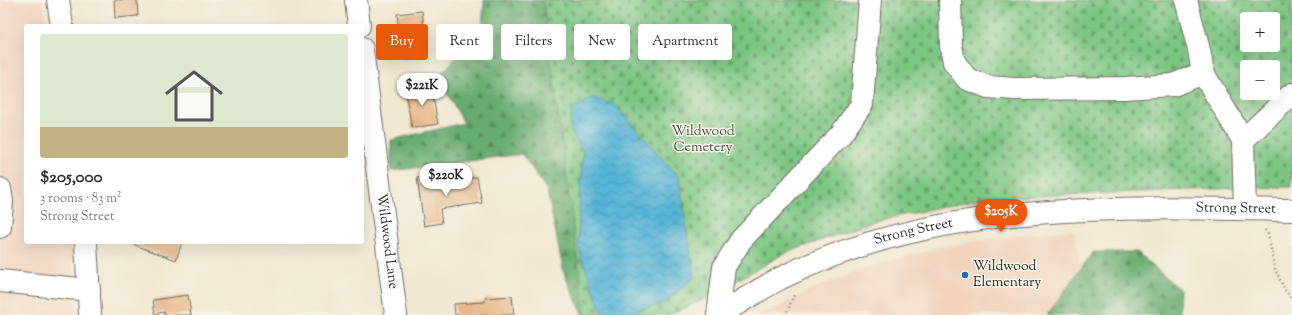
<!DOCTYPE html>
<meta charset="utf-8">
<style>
body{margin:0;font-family:"Sorts Mill Goudy",serif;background:#f7f7f7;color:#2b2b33;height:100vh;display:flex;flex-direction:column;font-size:15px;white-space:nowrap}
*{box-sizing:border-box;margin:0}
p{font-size:13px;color:#7c7c81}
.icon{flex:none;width:22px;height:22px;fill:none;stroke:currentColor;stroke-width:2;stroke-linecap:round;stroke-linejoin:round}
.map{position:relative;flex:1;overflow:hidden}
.drawer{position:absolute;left:24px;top:24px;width:340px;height:220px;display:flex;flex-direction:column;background:#fff;border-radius:4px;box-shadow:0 4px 16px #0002}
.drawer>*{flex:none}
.guide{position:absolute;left:376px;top:24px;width:380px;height:36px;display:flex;gap:8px}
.controls{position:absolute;left:1240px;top:12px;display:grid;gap:8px}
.controls a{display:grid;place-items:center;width:40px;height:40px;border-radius:4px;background:#fff;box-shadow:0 4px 16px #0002;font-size:20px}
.price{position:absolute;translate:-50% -34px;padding:0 9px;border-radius:14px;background:#fff;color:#222;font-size:13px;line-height:26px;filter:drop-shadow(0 1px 2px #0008)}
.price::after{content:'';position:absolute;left:50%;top:24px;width:12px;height:9px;margin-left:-6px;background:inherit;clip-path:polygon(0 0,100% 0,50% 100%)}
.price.selected{background:#ea580c;color:#fff}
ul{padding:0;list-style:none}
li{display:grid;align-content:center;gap:8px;height:212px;padding:0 16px}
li+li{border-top:1px solid #e1e1e2}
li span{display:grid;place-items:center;height:124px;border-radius:4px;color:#555}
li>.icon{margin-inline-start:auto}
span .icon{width:72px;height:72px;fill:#fffc;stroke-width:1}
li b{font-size:17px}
.tag{padding:0 14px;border-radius:4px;background:#fff;box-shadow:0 4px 16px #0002;font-size:14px;line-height:36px}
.tag.selected{background:#ea580c;color:#fff}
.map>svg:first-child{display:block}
.built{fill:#f2d4be}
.forest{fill:url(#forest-firs);stroke:#486b4e}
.cemetery{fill:url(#cemetery-stones);stroke:#547856;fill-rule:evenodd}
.water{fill:url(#water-waves);stroke:#417080}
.building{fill:#e6b889}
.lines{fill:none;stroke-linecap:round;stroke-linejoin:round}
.minor-casing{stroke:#706d65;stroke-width:24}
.major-casing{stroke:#706d65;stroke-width:24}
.path{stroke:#706d65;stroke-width:2.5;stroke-dasharray:1 3;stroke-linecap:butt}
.minor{stroke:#fff;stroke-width:22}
.major{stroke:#fff;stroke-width:22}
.poi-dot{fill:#1f6fb2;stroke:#f7f3e8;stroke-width:1.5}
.labels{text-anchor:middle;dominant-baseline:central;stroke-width:3;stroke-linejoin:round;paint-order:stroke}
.park-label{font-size:14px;fill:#445a45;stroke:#f7f3e8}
.street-label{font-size:14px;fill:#2b2b2b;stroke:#f7f3e8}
.poi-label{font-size:14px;fill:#2b2b2b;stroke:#f7f3e8;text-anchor:start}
</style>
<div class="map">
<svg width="1292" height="315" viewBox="0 0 1292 315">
<defs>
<pattern id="forest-firs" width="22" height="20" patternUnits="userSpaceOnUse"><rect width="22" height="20" fill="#66ab70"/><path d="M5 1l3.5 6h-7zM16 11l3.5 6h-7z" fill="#548b5c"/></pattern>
<pattern id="cemetery-stones" width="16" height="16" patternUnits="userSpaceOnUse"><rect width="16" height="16" fill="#7dc682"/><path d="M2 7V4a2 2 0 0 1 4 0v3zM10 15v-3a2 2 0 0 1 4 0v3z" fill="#67a16b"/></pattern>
<pattern id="water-waves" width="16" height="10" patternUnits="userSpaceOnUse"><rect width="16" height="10" fill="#57b5d6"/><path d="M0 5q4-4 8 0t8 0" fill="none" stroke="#4893ae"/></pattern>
</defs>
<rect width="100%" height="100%" fill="#f7f3e8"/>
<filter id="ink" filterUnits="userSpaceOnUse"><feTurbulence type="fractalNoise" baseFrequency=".025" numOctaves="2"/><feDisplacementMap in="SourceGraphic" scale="8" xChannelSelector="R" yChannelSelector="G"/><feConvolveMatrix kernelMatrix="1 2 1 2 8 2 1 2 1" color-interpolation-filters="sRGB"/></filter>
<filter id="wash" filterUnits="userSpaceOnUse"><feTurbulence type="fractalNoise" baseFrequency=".012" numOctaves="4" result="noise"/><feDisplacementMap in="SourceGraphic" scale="16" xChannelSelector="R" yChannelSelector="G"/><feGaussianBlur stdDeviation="0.9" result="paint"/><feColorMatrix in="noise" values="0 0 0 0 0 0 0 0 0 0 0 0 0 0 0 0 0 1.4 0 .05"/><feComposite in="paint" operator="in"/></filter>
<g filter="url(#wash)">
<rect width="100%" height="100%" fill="#f1e8d1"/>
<path class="built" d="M0 0H42L46 26H26V242H73L76 315H0Z
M1074 231 1091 315H759L770 311 817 287 877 264 937 248 988 239 1035 233Z"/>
<path class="forest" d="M484 0H892L1003 189 837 225 649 315H583L564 274 547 190 522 154 391 171V140L464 123 438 77 482 30Z
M1093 252H1137L1180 290 1179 315H1047Z"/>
<path class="cemetery" d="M543 0H1292V187L1241 188 984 198 875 221 783 254 705 299 669 315H585ZM1247 19H1273V45H1247ZM1247 67H1273V93H1247Z"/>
<path class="water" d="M593 98 615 105 679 177 694 277 664 303 623 314 601 311 578 247 580 200 583 151 570 129 572 109Z"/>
<g id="blocks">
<path class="building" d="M114 0H137L138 16 115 18Z
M422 11 425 38 419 39 421 57 402 59 397 14Z
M431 86 438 124 412 128 405 91Z
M435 175 437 184 477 177 482 203 440 209 442 223 424 226 417 178Z
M133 242H182L176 260 132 244Z
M188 295 191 315H164V312L155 314 153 300Z
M512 296 514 315H455L454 304 485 302V298Z"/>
</g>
</g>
<g filter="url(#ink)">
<use href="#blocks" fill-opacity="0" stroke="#706d65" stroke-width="1"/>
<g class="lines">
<g class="minor-casing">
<g id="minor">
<path d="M356 0 359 26"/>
<path d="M950 0 951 46 954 62 967 79 988 87 1015 89 1125 88 1173 85 1203 73 1199 50 1186 0"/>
<path id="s1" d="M362 49 396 315"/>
<path d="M1203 73 1243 140 1292 94"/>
<path d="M1243 140 1245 209"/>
<path d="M0 189 2 201 0 227"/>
<path d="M0 281 89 290"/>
<path d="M718 315 724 267 741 240 841 134 862 104 870 0"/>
</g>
</g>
<g class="major-casing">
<g id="major">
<path d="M58 0 62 26"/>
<path d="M86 242 90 315"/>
<path id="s2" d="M720 315C739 302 759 290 779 279 938 199 1120 207 1292 210"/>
</g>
</g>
<path class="path" d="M1265 230 1268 234 1275 269 1285 290 1292 299
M786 315 794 295"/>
<use href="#minor" class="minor"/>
<use href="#major" class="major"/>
</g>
</g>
<circle class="poi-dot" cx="965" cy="275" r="4"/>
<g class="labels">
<g class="park-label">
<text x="703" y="132">Wildwood<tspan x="703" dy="16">Cemetery</tspan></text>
</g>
<g class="street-label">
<text stroke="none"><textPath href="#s2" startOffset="536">Strong Street</textPath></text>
<text stroke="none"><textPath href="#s2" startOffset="212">Strong Street</textPath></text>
<text stroke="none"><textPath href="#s1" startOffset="194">Wildwood Lane</textPath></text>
</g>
<g class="poi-label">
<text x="973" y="267">Wildwood<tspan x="973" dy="16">Elementary</tspan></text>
</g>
</g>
</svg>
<div class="controls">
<a>+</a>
<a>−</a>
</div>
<b class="price" style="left:422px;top:107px">$221K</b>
<b class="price" style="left:446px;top:197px">$220K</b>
<b class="price selected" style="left:1001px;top:233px">$205K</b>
<div class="guide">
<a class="tag selected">Buy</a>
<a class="tag">Rent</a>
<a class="tag">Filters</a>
<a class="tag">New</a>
<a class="tag">Apartment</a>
</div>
<section class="drawer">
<ul>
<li><span style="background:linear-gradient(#dfe7d0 75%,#c2b280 0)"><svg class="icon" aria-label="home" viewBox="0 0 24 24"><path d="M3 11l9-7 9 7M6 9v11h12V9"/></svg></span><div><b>$205,000</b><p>3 rooms · 83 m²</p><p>Strong Street</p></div></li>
</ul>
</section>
</div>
